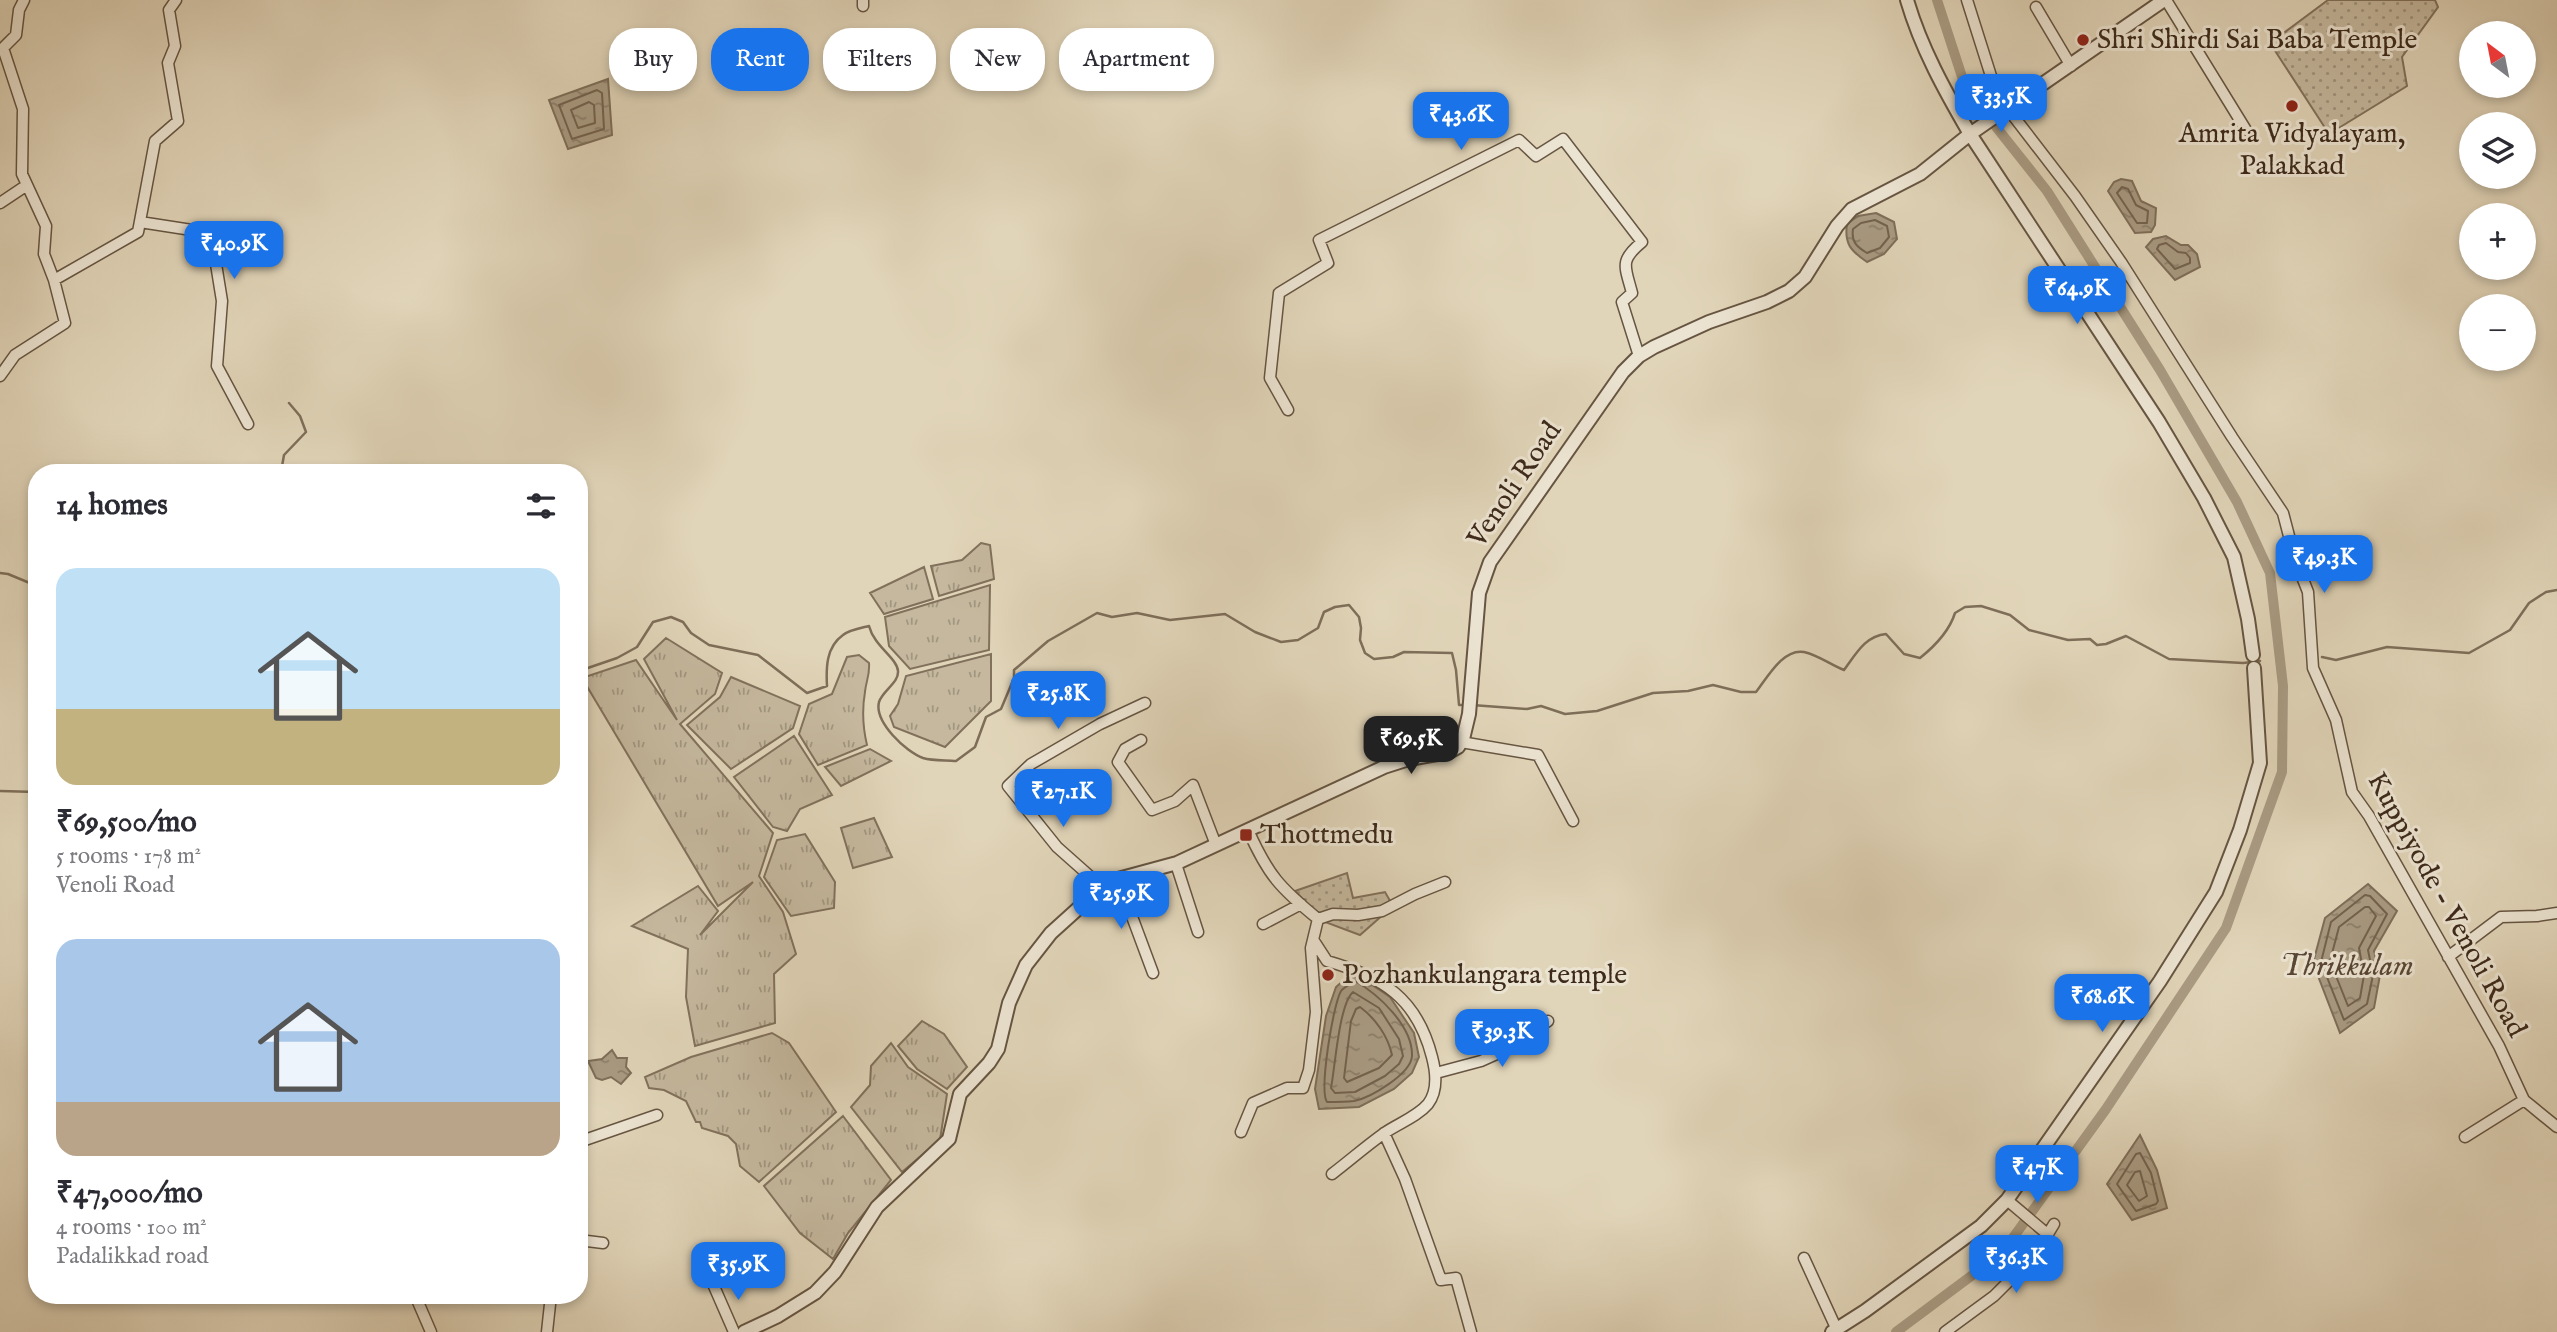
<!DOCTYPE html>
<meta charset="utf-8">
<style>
body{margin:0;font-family:"IM FELL English",serif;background:#f7f7f7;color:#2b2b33;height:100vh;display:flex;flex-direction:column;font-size:26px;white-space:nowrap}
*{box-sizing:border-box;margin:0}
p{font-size:23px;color:#7c7c81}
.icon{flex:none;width:38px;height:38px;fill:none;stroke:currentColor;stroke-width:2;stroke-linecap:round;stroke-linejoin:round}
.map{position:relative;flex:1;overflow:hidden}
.drawer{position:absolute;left:28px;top:464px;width:560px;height:840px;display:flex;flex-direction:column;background:#fff;border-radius:28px;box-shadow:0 4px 10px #0003}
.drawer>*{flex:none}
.banner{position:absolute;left:609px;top:28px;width:665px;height:63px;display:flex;gap:14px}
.needle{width:46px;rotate:328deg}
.buttons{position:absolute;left:2459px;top:21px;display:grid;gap:14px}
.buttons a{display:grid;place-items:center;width:77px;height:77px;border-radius:50%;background:#fff;box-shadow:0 4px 10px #0003;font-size:35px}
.price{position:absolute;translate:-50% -60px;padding:0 16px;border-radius:14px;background:#1a73e8;color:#fff;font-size:23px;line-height:46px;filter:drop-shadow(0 2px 4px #0008)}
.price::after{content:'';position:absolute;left:50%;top:42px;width:21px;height:16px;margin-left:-10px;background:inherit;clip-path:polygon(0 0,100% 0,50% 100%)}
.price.selected{background:#222;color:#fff}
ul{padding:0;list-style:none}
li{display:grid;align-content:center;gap:14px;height:371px;padding:0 28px}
li span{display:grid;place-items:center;height:217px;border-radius:21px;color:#555}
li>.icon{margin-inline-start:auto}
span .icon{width:126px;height:126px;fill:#fffc;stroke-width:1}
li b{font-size:30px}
h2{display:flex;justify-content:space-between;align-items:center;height:84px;padding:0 28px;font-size:30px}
.pill{padding:0 24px;border-radius:28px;background:#fff;box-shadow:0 4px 10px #0003;font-size:24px;line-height:63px}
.pill.selected{background:#1a73e8;color:#fff}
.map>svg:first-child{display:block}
.grass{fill:url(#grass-tufts);stroke:#81715c;stroke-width:2}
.park{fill:url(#park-dots);stroke:#81715c;stroke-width:2}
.water{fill:url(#water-ripples);stroke:#7e6e59;stroke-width:2}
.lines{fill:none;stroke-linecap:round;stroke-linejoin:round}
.shore{stroke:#73624e;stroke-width:2}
.stream{stroke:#7e6e59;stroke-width:2.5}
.canal{stroke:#a99b83;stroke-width:10}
.minor-casing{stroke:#665542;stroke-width:13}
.tertiary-casing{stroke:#665542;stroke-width:16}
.minor{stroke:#ece4d2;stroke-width:10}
.tertiary{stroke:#ece4d2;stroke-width:12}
.poi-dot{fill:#8f2418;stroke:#ece4d2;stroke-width:2.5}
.labels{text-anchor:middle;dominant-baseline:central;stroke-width:6;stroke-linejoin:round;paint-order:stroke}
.poi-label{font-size:28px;fill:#3d2a1a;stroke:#ece4d2;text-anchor:start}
.street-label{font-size:28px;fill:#3d2a1a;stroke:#ece4d2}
.water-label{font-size:30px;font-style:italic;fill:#584634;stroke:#ece4d2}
</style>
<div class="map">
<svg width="2557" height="1332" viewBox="0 0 2557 1332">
<defs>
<pattern id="grass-tufts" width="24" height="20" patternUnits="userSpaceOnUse" patternTransform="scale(1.75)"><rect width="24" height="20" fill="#c5b89e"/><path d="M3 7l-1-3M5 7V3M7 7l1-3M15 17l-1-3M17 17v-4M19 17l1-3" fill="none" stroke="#a19680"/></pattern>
<pattern id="park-dots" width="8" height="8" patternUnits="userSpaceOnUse" patternTransform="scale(1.75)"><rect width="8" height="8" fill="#c5b89e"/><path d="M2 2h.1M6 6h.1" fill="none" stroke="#a19680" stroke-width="1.8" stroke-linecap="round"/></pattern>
<pattern id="water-ripples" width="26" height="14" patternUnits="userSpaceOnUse" patternTransform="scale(1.75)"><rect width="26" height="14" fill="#a99b83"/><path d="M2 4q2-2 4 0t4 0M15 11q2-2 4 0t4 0" fill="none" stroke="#8b7f6a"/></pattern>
</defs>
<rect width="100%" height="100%" fill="#e1d5b9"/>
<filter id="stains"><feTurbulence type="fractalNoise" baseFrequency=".00286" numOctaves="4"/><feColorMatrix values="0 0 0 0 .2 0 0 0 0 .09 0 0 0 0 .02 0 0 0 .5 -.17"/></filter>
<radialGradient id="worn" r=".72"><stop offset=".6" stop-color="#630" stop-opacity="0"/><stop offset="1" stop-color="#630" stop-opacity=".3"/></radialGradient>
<path class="grass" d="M981 543 990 545 994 579 939 596 931 566 962 560Z
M924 567 933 599 884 614 870 593Z
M990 585 989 650 910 669 889 646 885 617Z
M666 638 722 673 715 694 680 724 773 833 759 876 783 912 796 954 774 974 775 1023 695 1046 686 997 688 949 632 926 698 886 718 911 700 935 753 882 718 906 582 678 636 660 677 720 644 659Z
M991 654V701L945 747 894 727 890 716 898 704 906 676Z
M859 655 869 663C870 675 866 681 865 692 862 709 863 728 867 745L818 765 799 734 809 704 832 694 847 657Z
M731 677 800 706 793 728 731 769 687 725 720 697Z
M794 736 832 795 800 809 787 831 773 827 734 777Z
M870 749 891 761 841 786 825 767Z
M874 818 892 857 853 868 841 828Z
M805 834 835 882 834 908 791 916 764 877 777 840Z
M922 1021 944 1034 967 1067 947 1089 917 1069 898 1046Z
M772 1033 789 1043 836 1112 759 1182 740 1166 736 1144 728 1136 702 1128 700 1122H696L686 1101 664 1090 649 1088 645 1077 691 1057Z
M891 1043 908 1067 947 1094 940 1140 902 1172 851 1107 870 1085 871 1066Z
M843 1116 891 1180 848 1233 833 1259 800 1233 764 1186Z"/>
<path class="park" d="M2328 0H2435L2438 7 2402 57 2407 86 2329 134 2270 43Z
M1347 873 1353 898 1385 892 1393 906 1360 935 1325 922 1295 891Z"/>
<path class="water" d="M608 79 612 135 568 149 549 100Z
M2121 179 2132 181 2141 201 2156 208 2155 225 2151 232 2135 233 2108 191 2114 182Z
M1876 213 1894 222 1897 239 1884 254 1867 262C1851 251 1844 244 1847 224L1858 216Z
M2166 236 2181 245H2188L2197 254 2200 267 2175 280 2146 247 2153 239Z
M2368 884 2397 911 2374 951 2380 975 2374 1008 2340 1033 2313 963 2325 918Z
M1353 972 1390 997 1414 1033 1419 1057 1412 1073 1394 1089 1359 1107 1319 1109 1315 1089 1326 1016 1336 987Z
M612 1050 617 1058H627L626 1067 631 1073 621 1084 611 1077 602 1080 596 1078 588 1061 602 1059Z
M2140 1135 2157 1170 2167 1208 2132 1220 2107 1184Z"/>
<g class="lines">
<path class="shore" d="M597 90 602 93 604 129 572 139 559 105Z
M589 102 594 105 595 123 578 128 571 110Z
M2122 187 2128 189 2136 205 2148 211 2147 223H2137L2117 193Z
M1875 220 1887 226 1889 237 1880 248 1867 253C1857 247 1851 242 1853 229L1861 223Z
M2166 243 2178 252 2186 253 2190 258V263L2175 269 2157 249 2159 245Z
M2365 895 2370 896 2387 914 2368 950 2373 975 2367 1004 2344 1020 2321 962 2331 922Z
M2365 907H2369L2376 916 2359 948 2364 975 2360 998 2348 1006 2330 961 2339 927Z
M1355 981C1378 994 1413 1026 1412 1056 1411 1074 1370 1098 1354 1101 1345 1102 1336 1102 1327 1102 1319 1090 1333 1005 1341 991 1344 987 1351 984 1355 981Z
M1353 992 1379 1008 1399 1039 1403 1056 1399 1064 1385 1076 1355 1092 1335 1093 1331 1088C1335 1068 1339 1004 1353 992Z
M1360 1007C1375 1018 1388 1036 1392 1055L1379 1068 1347 1082 1344 1078 1351 1021 1356 1009Z
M2140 1153 2151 1173 2158 1201 2156 1204 2136 1211 2117 1184 2136 1154Z
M2140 1171 2147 1196 2139 1201 2127 1185 2135 1172Z"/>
<path class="stream" d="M281 472 284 455 306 432 300 416 289 403
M0 573 8 574 37 586
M2322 657 2336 660 2387 647 2469 653 2510 630 2529 603 2546 592 2557 590
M579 671 617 658 637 647 653 622 671 617 683 622 691 633 709 645 758 655 807 693 827 686C826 668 826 647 843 635 849 630 861 628 869 626 874 646 897 658 898 671 899 683 883 690 879 702 874 722 906 752 923 758 933 761 946 760 956 761L975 747 986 717 1001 709 1014 678V670L1048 641 1097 613 1112 617 1137 613 1170 620 1225 614 1255 632 1281 642 1298 640 1318 628 1324 612 1335 607 1349 605 1359 617 1361 628 1360 640 1365 653 1374 659 1393 657 1404 652 1452 653 1456 670 1459 705H1466
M1472 705 1527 709 1541 706 1565 714 1597 711 1653 693 1688 691 1713 685 1741 692H1756C1767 678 1783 648 1804 652 1818 655 1831 665 1844 670 1856 654 1865 636 1886 634L1904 654 1920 658C1935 646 1949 632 1955 613L1965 607 1981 606 2010 615 2029 630 2068 640 2090 639 2097 645 2106 644 2126 636 2169 659 2243 663 2260 661
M0 791 37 792"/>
<path class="canal" d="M1896 1332 2002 1253 2106 1109 2226 928 2282 772 2283 686 2270 573 2237 502 2160 370 2047 191 1966 89 1937 0"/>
<g class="minor-casing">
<path id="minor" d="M24 0 19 10 16 35 3 48 23 109 22 174 46 226 44 254 54 280
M1967 0 1991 76 2008 109 2075 196 2121 262 2232 437 2283 513 2295 559 2308 592 2313 668 2336 720 2352 792 2369 816 2499 1046 2524 1100 2557 1127
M2166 0 2246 130
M863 6V0
M2036 7 2071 66
M0 203 27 185
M140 222 211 233 222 301 217 366 248 424
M0 376 15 355 65 323 54 280 138 232 155 141 178 121 168 63 175 46 169 10 176 0
M1288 410 1270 378 1279 293 1328 263 1319 240 1519 140 1536 156 1563 139 1642 242C1619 261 1625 266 1632 293L1622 302 1639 356
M1141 740 1125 749 1118 762 1152 810 1175 801 1193 785 1216 845
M1461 742 1538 755 1573 821
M1176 864 1198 932
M1118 879 1153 973
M1102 887 1057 847 1008 786 1031 764 1100 724 1145 703
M1318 919 1333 914 1358 915 1382 911 1415 894 1445 882
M1263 924 1301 904
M1314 941 1327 961C1383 977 1417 998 1432 1057 1436 1072 1438 1091 1428 1104 1417 1117 1397 1124 1383 1134 1365 1147 1349 1161 1332 1174
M2448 957 2501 917 2537 916 2557 913
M1436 1073 1481 1061 1501 1052 1548 1021
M1241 1132 1253 1103 1287 1088H1303L1309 1070 1316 1012 1311 948 1318 919C1280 888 1268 875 1248 830
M1384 1133 1405 1179 1441 1280 1456 1278 1471 1332
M2465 1137 2524 1100
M579 1142 657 1115
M2007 1200 2046 1233
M579 1240 603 1243
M1804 1258 1837 1330
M713 1284 734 1332
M415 1295 431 1332
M547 1332 551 1295
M1945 1332 1994 1296 2036 1254 2054 1224"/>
</g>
<g class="tertiary-casing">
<path id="tertiary" d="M1907 0C1921 48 1945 91 1970 134L2159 422 2204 498 2234 557 2248 619 2253 655
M744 1332 778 1316 815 1293 835 1272 877 1207 949 1139 960 1094 989 1063 998 1049 1009 1003 1026 965 1051 933 1102 887 1118 879 1177 863 1384 767 1409 759 1449 752 1458 747 1463 739 1469 714 1479 593 1490 562 1623 372 1639 356 1654 347 1709 322 1767 302 1789 291 1805 277 1837 226 1852 209 1920 174 1970 134 2164 0
M1832 1332 1865 1311 1981 1226 2007 1200 2160 981 2216 892 2240 830 2260 763 2254 668"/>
</g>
<use href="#minor" class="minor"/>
<use href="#tertiary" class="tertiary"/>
</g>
<g class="poi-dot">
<circle cx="2083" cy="40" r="7"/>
<circle cx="2292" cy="106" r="7"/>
<rect x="1239" y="828" width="14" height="14" rx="3.5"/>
<circle cx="1328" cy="975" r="7"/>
</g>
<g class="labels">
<g class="poi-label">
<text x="2097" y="40">Shri Shirdi Sai Baba Temple</text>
<text x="2292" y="134" text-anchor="middle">Amrita Vidyalayam,<tspan x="2292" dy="32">Palakkad</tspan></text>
<text x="1260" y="835">Thottmedu</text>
<text x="1342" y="975">Pozhankulangara temple</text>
</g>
<g class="street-label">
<text transform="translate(1515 485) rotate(-56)">Venoli Road</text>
<text transform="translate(2446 905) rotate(61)">Kuppiyode - Venoli Road</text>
</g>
<g class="water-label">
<text x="2347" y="967">Thrikkulam</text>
</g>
</g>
<rect width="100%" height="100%" filter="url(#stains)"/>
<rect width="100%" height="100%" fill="url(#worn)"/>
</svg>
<div class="buttons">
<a><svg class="needle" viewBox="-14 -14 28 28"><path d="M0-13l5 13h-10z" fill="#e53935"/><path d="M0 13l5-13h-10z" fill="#7c7c81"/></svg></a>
<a><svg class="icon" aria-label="layers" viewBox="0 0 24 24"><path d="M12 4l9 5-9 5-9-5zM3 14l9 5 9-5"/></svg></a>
<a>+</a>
<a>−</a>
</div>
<b class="price" style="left:2001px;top:134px">₹33.5K</b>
<b class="price" style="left:1461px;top:152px">₹43.6K</b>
<b class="price" style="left:234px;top:281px">₹40.9K</b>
<b class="price" style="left:2077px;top:326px">₹64.9K</b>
<b class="price" style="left:2324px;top:595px">₹49.3K</b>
<b class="price" style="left:1058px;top:731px">₹25.8K</b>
<b class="price selected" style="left:1411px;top:776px">₹69.5K</b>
<b class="price" style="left:1063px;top:829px">₹27.1K</b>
<b class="price" style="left:1121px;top:931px">₹25.9K</b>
<b class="price" style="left:2102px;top:1034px">₹68.6K</b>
<b class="price" style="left:1502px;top:1069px">₹39.3K</b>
<b class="price" style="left:2037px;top:1205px">₹47K</b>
<b class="price" style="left:2016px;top:1295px">₹36.3K</b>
<b class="price" style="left:738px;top:1302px">₹35.9K</b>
<div class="banner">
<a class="pill">Buy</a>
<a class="pill selected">Rent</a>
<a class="pill">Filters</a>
<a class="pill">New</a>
<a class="pill">Apartment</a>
</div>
<section class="drawer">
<h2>14 homes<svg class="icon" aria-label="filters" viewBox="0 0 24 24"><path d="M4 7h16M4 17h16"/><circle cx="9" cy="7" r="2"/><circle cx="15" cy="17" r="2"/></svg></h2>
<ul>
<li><span style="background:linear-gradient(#bfe0f5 65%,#c2b280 0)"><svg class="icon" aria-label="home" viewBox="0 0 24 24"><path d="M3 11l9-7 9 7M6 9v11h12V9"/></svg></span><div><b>₹69,500/mo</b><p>5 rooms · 178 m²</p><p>Venoli Road</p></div></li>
<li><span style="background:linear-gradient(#a9c7e8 75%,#b9a48a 0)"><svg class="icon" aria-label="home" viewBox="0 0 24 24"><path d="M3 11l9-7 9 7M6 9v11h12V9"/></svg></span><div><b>₹47,000/mo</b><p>4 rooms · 100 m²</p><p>Padalikkad road</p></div></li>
</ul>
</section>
</div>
